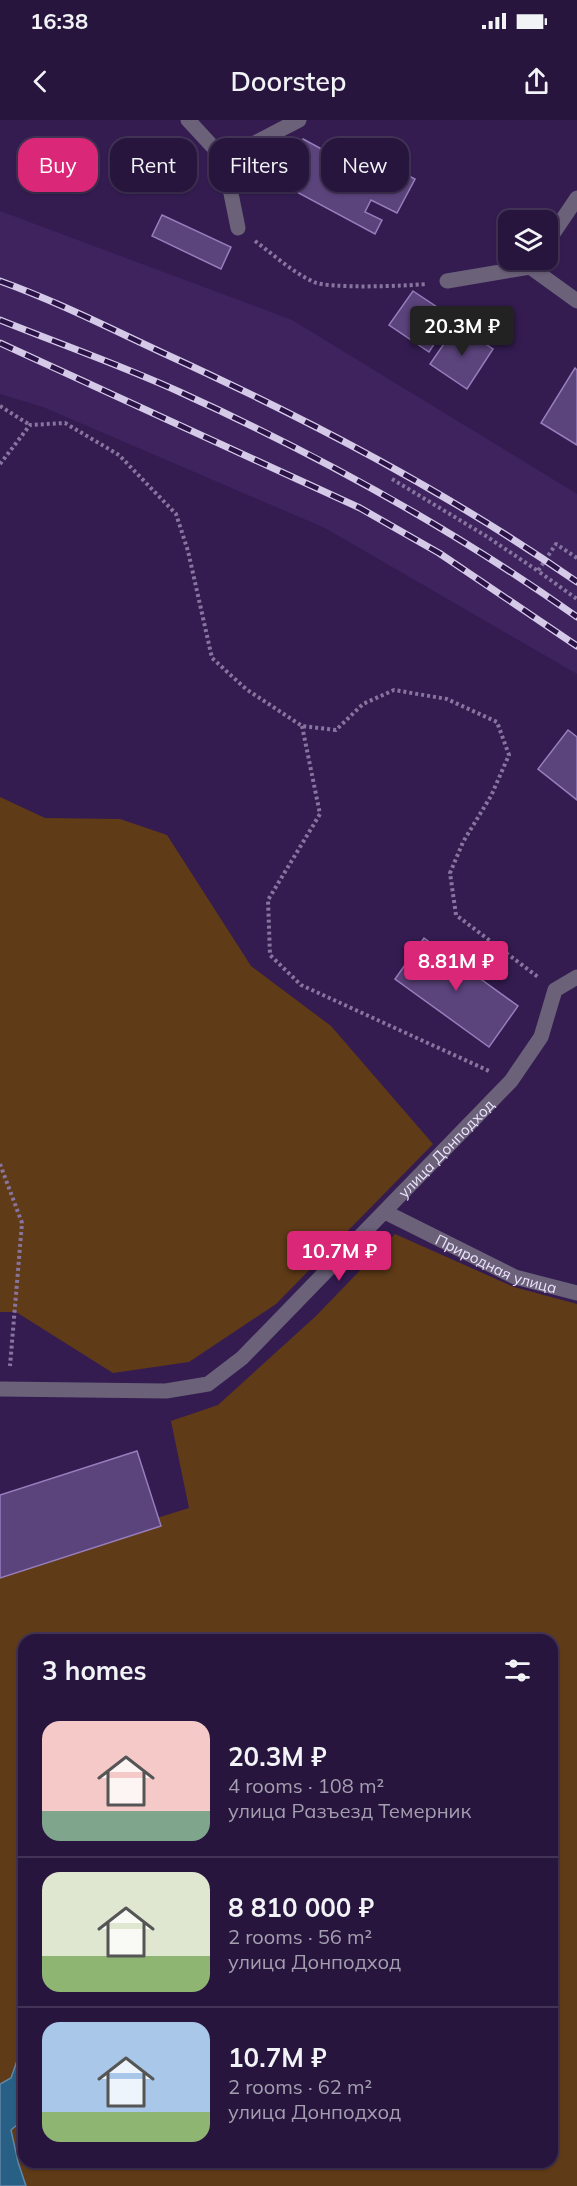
<!DOCTYPE html>
<meta charset="utf-8">
<style>
body{margin:0;font-family:Mulish,sans-serif;background:#332248;color:#f1f3f6;height:100vh;display:flex;flex-direction:column;font-size:22px;white-space:nowrap}
*{box-sizing:border-box;margin:0}
p{font-size:20px;color:#a49fb0}
.icon{flex:none;width:33px;height:33px;fill:none;stroke:currentColor;stroke-width:2;stroke-linecap:round;stroke-linejoin:round}
.map{position:relative;flex:1;overflow:hidden}
.details{position:absolute;left:18px;top:1514px;width:540px;height:534px;display:flex;flex-direction:column;background:#27153d;border-radius:18px;box-shadow:0 2px 4px #0004,0 0 0 2px #433457}
.details>*{flex:none}
.hud{position:absolute;left:18px;top:18px;width:542px;height:54px;display:flex;gap:12px}
.controls{position:absolute;left:498px;top:90px;display:grid;gap:12px}
.controls a{display:grid;place-items:center;width:60px;height:60px;border-radius:12px;background:#27153d;box-shadow:0 2px 4px #0004,0 0 0 2px #433457;font-size:30px}
.price{position:absolute;translate:-50% -51px;padding:0 14px;border-radius:6px;background:#db2777;color:#fff;font-size:20px;line-height:39px;filter:drop-shadow(0 2px 3px #0008)}
.price::after{content:'';position:absolute;left:50%;top:36px;width:18px;height:14px;margin-left:-9px;background:inherit;clip-path:polygon(0 0,100% 0,50% 100%)}
.price.active{background:#222;color:#fff}
ul{padding:0;list-style:none}
li{display:flex;align-items:center;gap:18px;height:150px;padding:0 24px}
li+li{border-top:2px solid #433457}
li span{display:grid;place-items:center;flex:none;width:168px;height:120px;border-radius:18px;color:#555}
li>.icon{margin-inline-start:auto}
span .icon{width:72px;height:72px;fill:#fffc;stroke-width:1}
li b{font-size:26px}
h2{display:flex;justify-content:space-between;align-items:center;height:72px;padding:0 24px;font-size:26px}
.tag{padding:0 21px;border-radius:18px;background:#27153d;box-shadow:0 2px 4px #0004,0 0 0 2px #433457;font-size:21px;line-height:54px}
.tag.active{background:#db2777;color:#fff}
.status{display:flex;justify-content:space-between;align-items:center;height:42px;padding:0 30px;background:#27153d;direction:ltr}
.status svg{height:16px;fill:currentColor}
header{display:flex;justify-content:space-between;align-items:center;height:78px;padding:0 24px;background:#27153d;font-size:27px;font-weight:600}
.map>svg:first-child{display:block}
.built{fill:#3e235f}
.green{fill:#603b17}
.water{fill:#275f85;stroke:#6287a9;stroke-width:1.5}
.building{fill:#5b437c;stroke:#967ebc;stroke-width:1.5}
.lines{fill:none;stroke-linecap:round;stroke-linejoin:round}
.path{stroke:#87759f;stroke-width:4;stroke-dasharray:3 3;stroke-linecap:butt}
.street{stroke:#6b627a;stroke-width:15}
.rail-casing{stroke:#d5c9e8;stroke-width:7}
.rail{stroke:#2a1146;stroke-width:4.5;stroke-dasharray:14;stroke-linecap:butt}
.labels{text-anchor:middle;dominant-baseline:central;stroke-width:4.5;stroke-linejoin:round;paint-order:stroke}
.street-label{font-size:15px;fill:#ede3fe;stroke:#2a1146}
</style>
<div class="status"><b>16:38</b><svg viewBox="0 0 49 12"><path d="M0 12V9h3v3zM5 12V6h3v6zM10 12V3h3v9zM15 12V0h3v12zM26 1h20v11H26zM47 4h2v5h-2z"/></svg></div>
<header><svg class="icon" aria-label="back" viewBox="0 0 24 24"><path d="M15 5l-7 7 7 7"/></svg>Doorstep<svg class="icon" aria-label="share" viewBox="0 0 24 24"><path d="M12 15V3M7 8l5-5 5 5M5 13v7h14v-7"/></svg></header>
<div class="map">
<svg width="577" height="2066" viewBox="0 0 577 2066">
<rect width="100%" height="100%" fill="#341c51"/>
<path class="built" d="M0 91 292 200 577 374V554L325 408 43 287 0 274Z"/>
<path class="green" d="M0 677 45 698 120 699 167 715 251 846 331 906 433 1024 276 1184 189 1242 113 1253 16 1192H0Z
M395 1114 514 1167 577 1184V2066H26L18 2042 11 2010 24 1999V2042H552V1520H24V1921L11 1958 0 1964V1447L189 1388 171 1301 218 1285 316 1196Z"/>
<path class="water" d="M24 1921V1999L11 2010 18 2042 26 2066H0V1964L11 1958Z"/>
<path class="building" d="M303 19 366 53 380 28 410 44 405 54 415 59 397 93 371 80 365 92 382 100 375 114 280 63Z
M162 95 231 127 221 149 152 116Z
M413 171 452 197 429 232 389 205Z
M457 205 493 229 467 269 430 244Z
M575 248 577 250V325L541 303Z
M568 610 577 617V680L538 649Z
M424 818 518 886 489 927 395 859Z
M137 1331 161 1406 0 1458V1375Z"/>
<g class="lines">
<path class="path" d="M255 121C274 135 292 152 314 162 329 169 407 166 426 164
M0 286 30 305
M0 344 30 305 65 303 119 335 176 394 188 431 212 538 246 569 302 606 336 610 363 584 394 570 447 579 497 602 509 635 491 676 463 722 450 753 456 795 538 857
M392 359 486 416 538 451
M577 438 556 424 538 451 577 479
M302 606 320 694 268 780 270 835 301 865 489 951
M0 1044 22 1103 10 1246"/>
<g class="street">
<path d="M188 0 224 39 238 108"/>
<path d="M224 39 299 0"/>
<path d="M548 121 577 78"/>
<path d="M447 161 530 147 577 181"/>
<path id="s1" d="M385 1092 515 1157 577 1173"/>
<path id="s2" d="M0 1269 166 1271 208 1264 242 1238 511 961 541 917 555 870 577 857"/>
</g>
<g class="rail-casing">
<path id="rail" d="M0 161C56 181 109 208 163 233 307 299 446 371 577 462
M0 200C60 224 123 246 182 273 320 336 453 409 577 497
M0 223 360 388 439 433 577 526"/>
</g>
<use href="#rail" class="rail"/>
</g>
<g class="labels">
<g class="street-label">
<text stroke="none"><textPath href="#s2" startOffset="544">улица Донподход</textPath></text>
<text stroke="none"><textPath href="#s1" startOffset="123">Природная улица</textPath></text>
</g>
</g>
</svg>
<div class="controls">
<a><svg class="icon" aria-label="layers" viewBox="0 0 24 24"><path d="M12 4l9 5-9 5-9-5zM3 14l9 5 9-5"/></svg></a>
</div>
<b class="price active" style="left:462px;top:237px">20.3M ₽</b>
<b class="price" style="left:456px;top:872px">8.81M ₽</b>
<b class="price" style="left:339px;top:1162px">10.7M ₽</b>
<div class="hud">
<a class="tag active">Buy</a>
<a class="tag">Rent</a>
<a class="tag">Filters</a>
<a class="tag">New</a>
</div>
<section class="details">
<h2>3 homes<svg class="icon" aria-label="filters" viewBox="0 0 24 24"><path d="M4 7h16M4 17h16"/><circle cx="9" cy="7" r="2"/><circle cx="15" cy="17" r="2"/></svg></h2>
<ul>
<li><span style="background:linear-gradient(#f6c9c9 75%,#7fa58c 0)"><svg class="icon" aria-label="home" viewBox="0 0 24 24"><path d="M3 11l9-7 9 7M6 9v11h12V9"/></svg></span><div><b>20.3M ₽</b><p>4 rooms · 108 m²</p><p>улица Разъезд Темерник</p></div></li>
<li><span style="background:linear-gradient(#dfe7d0 70%,#8fb573 0)"><svg class="icon" aria-label="home" viewBox="0 0 24 24"><path d="M3 11l9-7 9 7M6 9v11h12V9"/></svg></span><div><b>8 810 000 ₽</b><p>2 rooms · 56 m²</p><p>улица Донподход</p></div></li>
<li><span style="background:linear-gradient(#a9c7e8 75%,#8fb573 0)"><svg class="icon" aria-label="home" viewBox="0 0 24 24"><path d="M3 11l9-7 9 7M6 9v11h12V9"/></svg></span><div><b>10.7M ₽</b><p>2 rooms · 62 m²</p><p>улица Донподход</p></div></li>
</ul>
</section>
</div>
